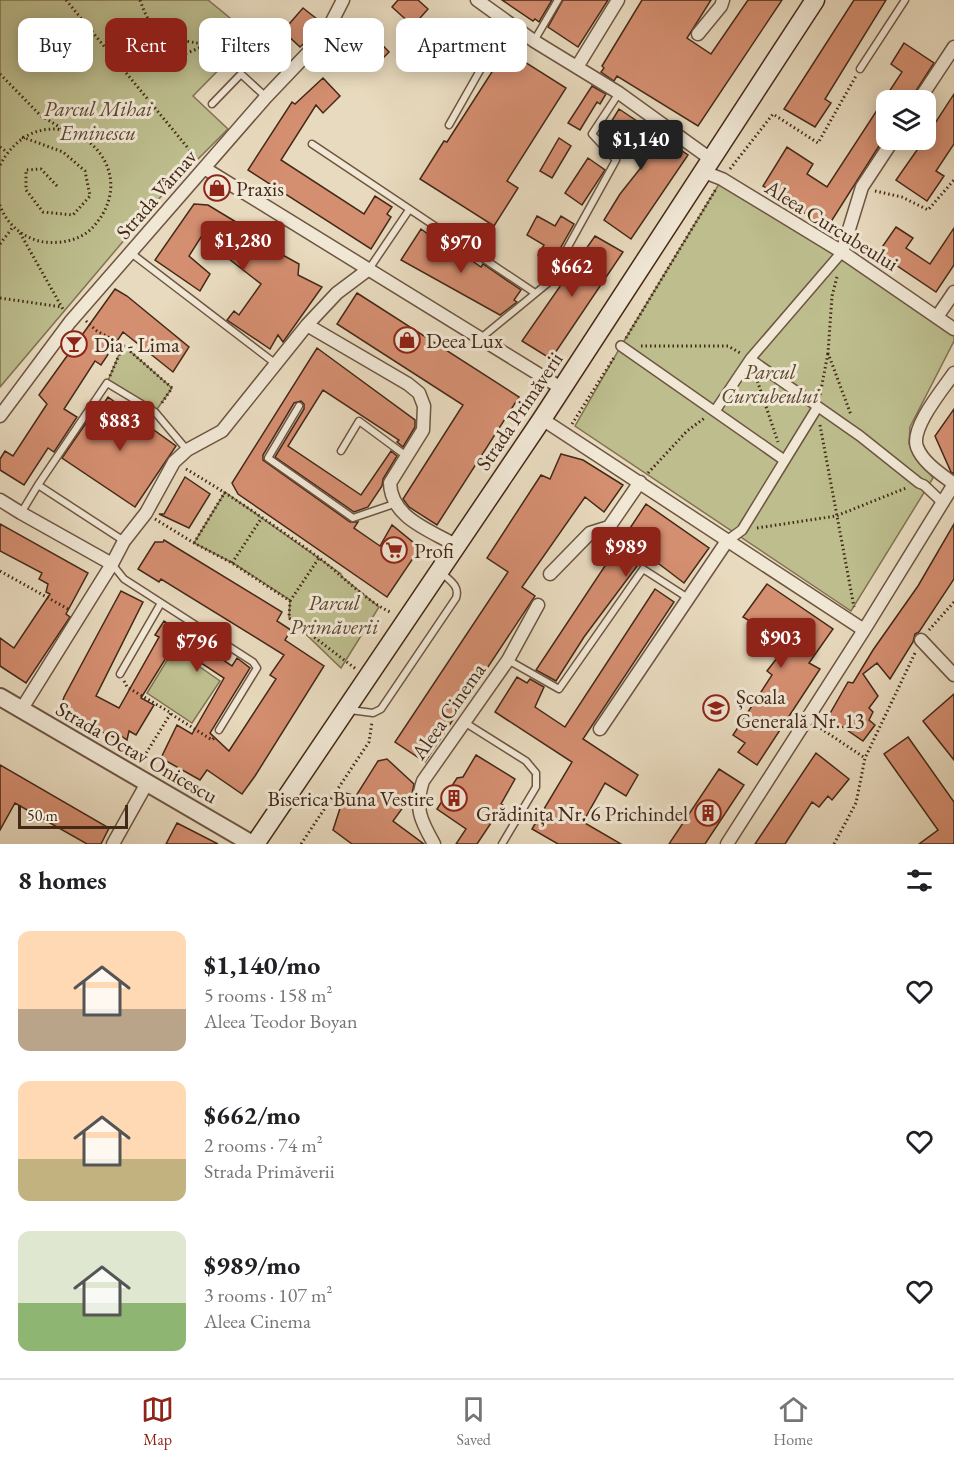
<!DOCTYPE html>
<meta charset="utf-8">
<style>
body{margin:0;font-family:"EB Garamond",serif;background:#f6f6f6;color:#202124;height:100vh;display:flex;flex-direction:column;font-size:22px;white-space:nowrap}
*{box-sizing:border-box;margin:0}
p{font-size:20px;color:#757577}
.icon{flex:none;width:33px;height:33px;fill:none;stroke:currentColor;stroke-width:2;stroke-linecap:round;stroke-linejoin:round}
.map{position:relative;height:844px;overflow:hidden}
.side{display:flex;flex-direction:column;background:#fff;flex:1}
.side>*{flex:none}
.banner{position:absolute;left:18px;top:18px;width:600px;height:54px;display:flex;gap:12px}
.tools{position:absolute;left:876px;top:90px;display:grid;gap:12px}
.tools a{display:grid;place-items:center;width:60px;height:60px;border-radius:12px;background:#fff;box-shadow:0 3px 15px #0003;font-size:30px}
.scale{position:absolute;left:18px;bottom:15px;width:110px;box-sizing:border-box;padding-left:6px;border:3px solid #452918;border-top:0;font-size:16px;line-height:21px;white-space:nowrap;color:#452918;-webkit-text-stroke:4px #f0e7d5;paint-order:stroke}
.price{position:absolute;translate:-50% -51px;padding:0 14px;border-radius:6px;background:#8f2418;color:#fff;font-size:20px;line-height:39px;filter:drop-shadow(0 2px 3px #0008)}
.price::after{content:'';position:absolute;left:50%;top:36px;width:18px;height:14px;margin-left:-9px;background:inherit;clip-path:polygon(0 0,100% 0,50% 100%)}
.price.active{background:#222;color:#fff}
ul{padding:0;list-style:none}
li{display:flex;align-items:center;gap:18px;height:150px;padding:0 18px}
li span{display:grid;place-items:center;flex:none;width:168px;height:120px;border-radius:12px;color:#555}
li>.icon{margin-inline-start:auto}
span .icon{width:72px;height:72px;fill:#fffc;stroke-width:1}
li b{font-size:26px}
h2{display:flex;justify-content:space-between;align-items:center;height:72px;padding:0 18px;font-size:26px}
.chip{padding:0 21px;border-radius:12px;background:#fff;box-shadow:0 3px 15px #0003;font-size:21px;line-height:54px}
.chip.active{background:#8f2418;color:#fff}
.tabs{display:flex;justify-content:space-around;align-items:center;height:84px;border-top:2px solid #e0e0e0;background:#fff;font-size:16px;color:#757577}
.tabs a{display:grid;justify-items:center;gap:3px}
.tabs .active{color:#8f2418}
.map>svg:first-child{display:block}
.green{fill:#bdbd8d;stroke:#817352;stroke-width:1.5}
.building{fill:#d48e70;stroke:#452918;stroke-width:1.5}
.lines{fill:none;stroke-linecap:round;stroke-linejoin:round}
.service-casing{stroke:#6e5542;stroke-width:9}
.pedestrian-casing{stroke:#6e5542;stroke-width:12}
.minor-casing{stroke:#6e5542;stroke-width:15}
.tertiary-casing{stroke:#6e5542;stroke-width:20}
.secondary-casing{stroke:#452918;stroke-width:21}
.path{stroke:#452918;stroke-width:3;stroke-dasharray:1.5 3;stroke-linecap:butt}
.service{stroke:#f0e7d5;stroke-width:6}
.pedestrian{stroke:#f0e7d5;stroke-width:9}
.minor{stroke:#f0e7d5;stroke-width:12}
.tertiary{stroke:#f0e7d5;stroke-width:16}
.secondary{stroke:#f0e7d5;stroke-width:18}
.labels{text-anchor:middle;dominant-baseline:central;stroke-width:6;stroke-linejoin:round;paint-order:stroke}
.park-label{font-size:21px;font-style:italic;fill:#5d472f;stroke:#f0e7d5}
.poi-label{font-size:21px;fill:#452918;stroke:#f0e7d5;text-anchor:start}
.street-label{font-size:21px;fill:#452918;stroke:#f0e7d5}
</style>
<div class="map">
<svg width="954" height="844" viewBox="0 0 954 844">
<rect width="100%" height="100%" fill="#e8dabe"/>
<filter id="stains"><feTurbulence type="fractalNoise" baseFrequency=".00333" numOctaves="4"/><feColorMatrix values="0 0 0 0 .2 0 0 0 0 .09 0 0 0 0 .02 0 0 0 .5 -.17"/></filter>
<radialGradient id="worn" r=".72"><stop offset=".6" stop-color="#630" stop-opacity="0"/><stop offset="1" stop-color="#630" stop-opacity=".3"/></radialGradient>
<path class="green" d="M0 0H208L252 36 193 96 228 129 164 193 0 387Z
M722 179 954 334V341L910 427 909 444 933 478 851 611 575 426 621 346Z
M123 345 172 388 155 412 107 383Z
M225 492 341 574V576L379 607 341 668 289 618 290 600 233 563 194 543Z
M174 649 220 681 192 723 147 693Z"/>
<path class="building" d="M398 0H418L428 9 413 26 392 7Z
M502 0H552L539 22 535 19 533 21Z
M563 0H608L578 47 548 27Z
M642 0H711L687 38 711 54 748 0H782L698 126 617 76 614 81 601 72 604 68 602 66Z
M854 0H886L825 99 831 103 815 127 784 109Z
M303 8 322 23 318 30 300 47 283 31Z
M417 30 429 50 412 59 400 40Z
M369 31 389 52 373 68 353 47Z
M904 43 934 63 910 100H886V135L827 228 763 186 787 147 813 164 807 174 827 187 902 72 891 64Z
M506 50 566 88 507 181 518 188 494 226 420 179 444 141 447 142Z
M323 78 340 96 323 113 316 105 281 160 364 214 375 196 392 207 387 214 391 217 371 249 248 170 292 102 295 104Z
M592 86 606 94 600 104 597 102 580 130 568 123Z
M954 94V144L936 171 944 176 927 201 896 180 924 140H926V137Z
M619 109 688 155 631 239 604 220 620 194 643 165 629 151 623 155 614 150 602 137Z
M559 138 571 146 552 178 540 171Z
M588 158 605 170 582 205 565 193Z
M194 204 208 205 236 222 283 252 281 254 299 264 298 275 322 287 283 342 278 335 270 349 227 320 234 311 239 315 261 284 201 237 189 256 210 274 200 291 155 260Z
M537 216 555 226 561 216 574 224 552 263 538 255 544 245 527 235Z
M896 227 913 238 906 248 930 264 954 228V265L936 292 878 253Z
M421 229 466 262 468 258 481 267 483 264 521 290 514 300 517 302 500 315 401 260Z
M595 236 623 252 551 359 522 341Z
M115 289 127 296 189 347 173 372 123 332 101 365 95 361 64 409 77 417 54 452 48 448 24 485 0 470V459L5 451 13 456 47 404 39 395Z
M357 293 519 397 437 525 409 507 403 499 463 405 337 324Z
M317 348 415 420V427L403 447 397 442 399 440 323 390 288 446 361 495 391 451 397 456 383 479 382 486 368 507 354 512 275 457 304 409V404L301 401 294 403 263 455V460L350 522H358L354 528 380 546 392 525 420 548 387 597 238 494 232 483Z
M108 397 176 446 135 507 62 458 86 423 89 425Z
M954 409V474L951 472 935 436Z
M561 454 583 460 623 485 604 512 585 497 522 587 535 596 425 762 395 742 508 572 487 558 541 475 550 479Z
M185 477 210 494 189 528 159 514H164Z
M646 504 709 548 684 583 646 554 584 637 556 681 536 670Z
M0 524 88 573 66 614 70 617 26 683 0 666V638L14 648 50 594 46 592 48 584 39 579 42 573 0 551Z
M954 524V579L919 632 915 634 913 642 890 679 877 663 863 674 878 696 869 708 873 712 869 720 875 725 863 741 828 717 848 682 853 683 873 650 918 586Z
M164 540 282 612 277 621 291 630 285 640 324 666 255 776 242 794 207 770 200 780 161 758 177 725 192 734 224 678 174 645 141 698 154 705 136 735 129 731 127 740 117 733 114 737 92 728 61 707 64 697 121 591 143 602 96 696 119 708 159 637 155 635 164 621 232 666 237 658 250 668 210 733 229 751 276 679 270 675 284 655 161 579 159 582 138 569 155 542H163Z
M767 584 833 629 809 663 820 669 757 765 738 752 745 743 733 735 772 675 767 671 788 644 743 617Z
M655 589 674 602 583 739 638 775 626 796 605 783 583 822 621 844H558L532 829 572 762 495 712 517 677 527 683 530 679 544 687 535 707 565 727Z
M954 694V760L923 721Z
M908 737 954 802V844H919L938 830 884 754Z
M816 753 849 779 832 800 828 796 819 807 812 802 785 844H755Z
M476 755 515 779 501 804 503 805 477 844H456L466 829 437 809 457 778 463 777Z
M387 759 414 784 411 799H409L393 821 424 844H352L333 830 345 793 356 796 378 761Z
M0 765 109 828 101 844H87L15 803 0 830Z
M719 769 744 785 705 844H669Z
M177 823 218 844H166Z"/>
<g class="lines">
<g class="service-casing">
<path id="service" d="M534 41 558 0
M860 69 905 0
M212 104 241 74 266 97
M449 125 508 21
M312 144 535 293
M131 253 276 364
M369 269 409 210
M481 338 548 283 616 160 592 134 619 93
M299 406 268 458 353 518 394 504
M341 451 359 421 405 455
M38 485 124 541
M21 513 38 485 107 383 155 412 187 450
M112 564 124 579 253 662 257 668 219 730
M508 660 559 689 643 569 688 598
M120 674 161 603
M350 710 373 713 381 709 456 598C460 586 450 581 442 573
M464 722 526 761 536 773V787L502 844"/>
</g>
<g class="pedestrian-casing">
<path id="pedestrian" d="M621 346 784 460
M750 359 860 436 919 483 924 485 943 503
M715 411 750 359 842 252
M727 541 742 530 817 408"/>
</g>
<g class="minor-casing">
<path id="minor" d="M477 0 534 41 619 93 712 160
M698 34 721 6 723 0
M577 67 618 0
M919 100 954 47
M204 168 561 388
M704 172 722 179 842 252 954 329
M842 252 862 187 893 140
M937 317 954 292
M307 325 408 384 419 393 424 406 423 430 390 483C391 518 430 530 457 546
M0 416 70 322 266 97 325 35 343 0
M542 419 864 630
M0 500 21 513 112 564
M550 574 590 533 609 527 640 482
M921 640 954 675
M21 710 112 564 124 541 146 513 174 462 187 450 222 431 307 325 337 293 369 269
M600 729 727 541
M113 844 147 783
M434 844C421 821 414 808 423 781L508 660 538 605
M727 844 864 630 954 484C941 474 923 463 917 447 910 428 943 389 954 373"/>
</g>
<g class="tertiary-casing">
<path id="tertiary" d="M0 697 252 844"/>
</g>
<g class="secondary-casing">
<path id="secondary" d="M255 844 542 419 815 0"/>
</g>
<path class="path" d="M66 0 197 159
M140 0C149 26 158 37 186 41 195 43 202 43 210 47 220 52 227 61 235 68
M158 31 140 38 137 45 145 63 160 64 174 61 182 55 204 46
M0 74 40 115 61 128
M22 137 63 152 85 171 90 196 73 215 43 212 26 190V170L41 169 59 188
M0 147 7 152
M0 165C45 82 152 160 94 226 82 240 62 244 44 242 24 239 6 224 0 205
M730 169 773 114 818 143 856 76
M875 191 902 197 928 210 954 180
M20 233 64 311
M0 244 13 227
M837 277 832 296 828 353 851 415
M0 298 62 307
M86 321 97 331 123 345 172 388 161 404
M626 338 716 189
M641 346H728L740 353
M110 376 123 346
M756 377 778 442
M820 395 828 353
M572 424 615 356
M820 425 854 607
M186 469C232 496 275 526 318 557 342 575 364 600 392 613
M648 473 687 431 706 417
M155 519 194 543 232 563 290 601 289 618 356 669
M757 528 836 516 906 488
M194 543 225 492
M232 563 261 519
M0 571 68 609
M290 601 319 558
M929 630 954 602
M124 681 127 687 171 713 140 763
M171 714 212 740 215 737
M817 726 865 758
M301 844 369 742 372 722
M834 844 856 803 865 758 916 651"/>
<use href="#service" class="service"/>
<use href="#pedestrian" class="pedestrian"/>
<use href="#minor" class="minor"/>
<use href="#tertiary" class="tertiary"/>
<use href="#secondary" class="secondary"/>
</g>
<defs>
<g id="shop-ring" transform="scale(1.35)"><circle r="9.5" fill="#f0e7d5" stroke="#8f2418" stroke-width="1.5"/><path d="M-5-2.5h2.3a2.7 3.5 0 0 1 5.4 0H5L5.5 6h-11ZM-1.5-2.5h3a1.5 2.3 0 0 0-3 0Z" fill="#8f2418"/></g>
<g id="bar-ring" transform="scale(1.35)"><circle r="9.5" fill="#f0e7d5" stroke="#8f2418" stroke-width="1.5"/><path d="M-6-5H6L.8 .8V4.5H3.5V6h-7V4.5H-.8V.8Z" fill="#8f2418"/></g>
<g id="supermarket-ring" transform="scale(1.35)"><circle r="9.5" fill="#f0e7d5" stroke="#8f2418" stroke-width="1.5"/><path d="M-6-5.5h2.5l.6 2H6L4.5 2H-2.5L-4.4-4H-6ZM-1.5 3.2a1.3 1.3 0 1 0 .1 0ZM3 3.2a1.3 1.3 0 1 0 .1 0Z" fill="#8f2418"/></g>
<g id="school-ring" transform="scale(1.35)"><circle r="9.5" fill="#f0e7d5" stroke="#8f2418" stroke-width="1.5"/><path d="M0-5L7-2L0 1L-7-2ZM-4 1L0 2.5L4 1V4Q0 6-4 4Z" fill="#8f2418"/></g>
<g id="building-ring" transform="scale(1.35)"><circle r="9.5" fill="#f0e7d5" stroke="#8f2418" stroke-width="1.5"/><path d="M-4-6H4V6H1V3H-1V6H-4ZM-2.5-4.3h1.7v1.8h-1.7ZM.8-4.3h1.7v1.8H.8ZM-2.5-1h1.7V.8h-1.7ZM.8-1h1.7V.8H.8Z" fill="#8f2418"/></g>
</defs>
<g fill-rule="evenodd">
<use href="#shop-ring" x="217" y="188"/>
<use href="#shop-ring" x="407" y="340"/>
<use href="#bar-ring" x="74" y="344"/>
<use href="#supermarket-ring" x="394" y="550"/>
<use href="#school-ring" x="716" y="708"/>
<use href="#building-ring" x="454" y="798"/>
<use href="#building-ring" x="708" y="813"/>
</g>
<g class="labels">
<g class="park-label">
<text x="98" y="108">Parcul Mihai<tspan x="98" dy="24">Eminescu</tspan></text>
<text x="770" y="371">Parcul<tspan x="770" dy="24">Curcubeului</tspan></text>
<text x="334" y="602">Parcul<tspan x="334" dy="24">Primăverii</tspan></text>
</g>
<g class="poi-label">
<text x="236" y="188">Praxis</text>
<text x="426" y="340">Deea Lux</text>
<text x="94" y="344">Dia - Lima</text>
<text x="414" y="550">Profi</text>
<text x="736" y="696">Școala<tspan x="736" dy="24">Generală Nr. 13</tspan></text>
<text x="434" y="798" text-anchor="end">Biserica Buna Vestire</text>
<text x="688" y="813" text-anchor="end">Grădinița Nr. 6 Prichindel</text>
</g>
<g class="street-label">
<text transform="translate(156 194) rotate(-49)">Strada Vârnav</text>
<text transform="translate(832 225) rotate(32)">Aleea Curcubeului</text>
<text transform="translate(519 411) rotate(-56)">Strada Primăverii</text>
<text transform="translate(448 711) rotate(-55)">Aleea Cinema</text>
<text transform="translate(137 752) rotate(30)">Strada Octav Onicescu</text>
</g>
</g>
<rect width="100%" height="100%" filter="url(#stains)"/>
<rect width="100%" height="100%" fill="url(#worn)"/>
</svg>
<div class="tools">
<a><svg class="icon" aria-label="layers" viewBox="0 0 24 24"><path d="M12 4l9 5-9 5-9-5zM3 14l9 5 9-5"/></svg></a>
</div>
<div class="scale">50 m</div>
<b class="price active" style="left:641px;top:171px">$1,140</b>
<b class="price" style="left:243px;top:272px">$1,280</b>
<b class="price" style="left:461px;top:274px">$970</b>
<b class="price" style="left:572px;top:298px">$662</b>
<b class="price" style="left:120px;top:452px">$883</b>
<b class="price" style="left:626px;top:578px">$989</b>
<b class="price" style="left:781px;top:669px">$903</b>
<b class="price" style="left:197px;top:673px">$796</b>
<div class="banner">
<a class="chip">Buy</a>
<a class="chip active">Rent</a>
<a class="chip">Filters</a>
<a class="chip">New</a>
<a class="chip">Apartment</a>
</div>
</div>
<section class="side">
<h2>8 homes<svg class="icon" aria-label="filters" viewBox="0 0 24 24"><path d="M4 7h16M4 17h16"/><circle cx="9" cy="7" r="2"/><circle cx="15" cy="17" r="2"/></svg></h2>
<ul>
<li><span style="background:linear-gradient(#ffd9b3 65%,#b9a48a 0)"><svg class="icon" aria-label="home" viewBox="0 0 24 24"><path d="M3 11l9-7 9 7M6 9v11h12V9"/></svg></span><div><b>$1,140/mo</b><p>5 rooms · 158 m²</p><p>Aleea Teodor Boyan</p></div><svg class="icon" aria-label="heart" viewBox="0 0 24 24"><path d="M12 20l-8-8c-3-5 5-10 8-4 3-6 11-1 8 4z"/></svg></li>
<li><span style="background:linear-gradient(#ffd9b3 65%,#c2b280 0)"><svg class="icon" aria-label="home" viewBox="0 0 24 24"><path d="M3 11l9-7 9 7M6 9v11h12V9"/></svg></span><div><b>$662/mo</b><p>2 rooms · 74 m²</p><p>Strada Primăverii</p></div><svg class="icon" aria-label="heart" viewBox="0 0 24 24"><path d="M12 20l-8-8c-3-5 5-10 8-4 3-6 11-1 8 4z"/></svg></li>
<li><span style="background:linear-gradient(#dfe7d0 60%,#8fb573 0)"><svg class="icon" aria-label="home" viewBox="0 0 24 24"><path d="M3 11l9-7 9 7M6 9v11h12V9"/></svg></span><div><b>$989/mo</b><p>3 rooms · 107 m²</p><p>Aleea Cinema</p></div><svg class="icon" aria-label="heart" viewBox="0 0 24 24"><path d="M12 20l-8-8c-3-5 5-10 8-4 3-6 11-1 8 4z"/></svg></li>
</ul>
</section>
<nav class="tabs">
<a class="active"><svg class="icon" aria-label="map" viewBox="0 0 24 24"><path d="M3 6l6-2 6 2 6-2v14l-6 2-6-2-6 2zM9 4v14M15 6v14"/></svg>Map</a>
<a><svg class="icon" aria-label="saved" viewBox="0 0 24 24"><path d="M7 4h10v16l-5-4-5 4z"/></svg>Saved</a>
<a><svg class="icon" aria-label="home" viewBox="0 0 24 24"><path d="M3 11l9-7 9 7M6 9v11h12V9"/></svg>Home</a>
</nav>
